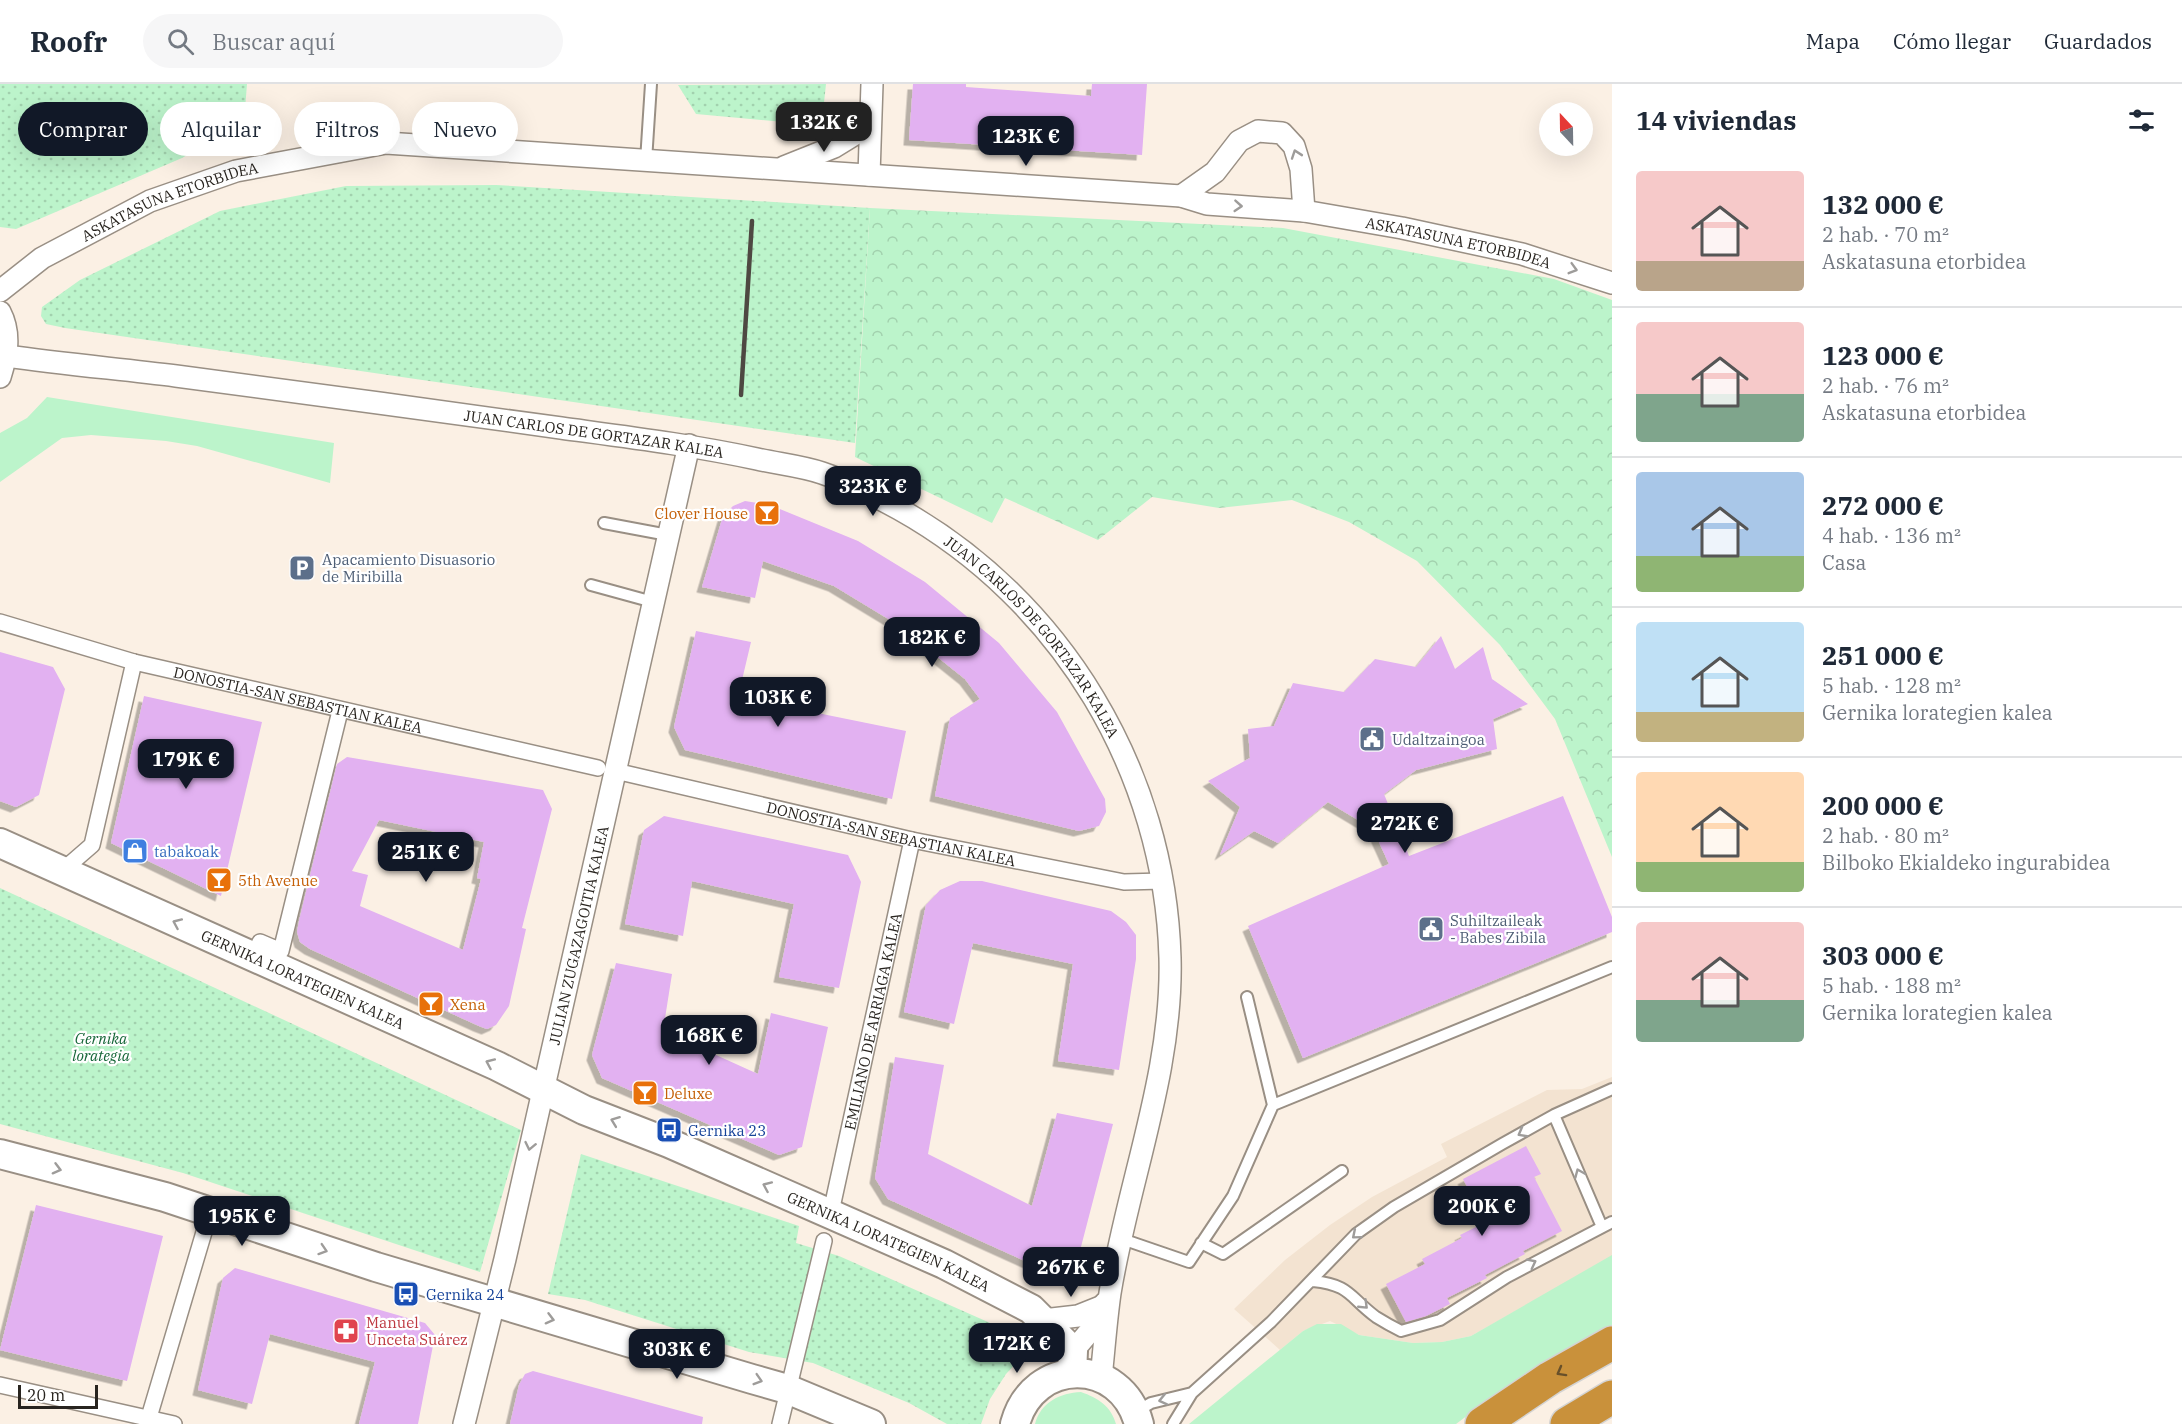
<!DOCTYPE html>
<html lang="es">
<meta charset="utf-8">
<style>
body{margin:0;font-family:"IBM Plex Serif",serif;background:#f6f6f7;color:#1f2937;height:100vh;display:flex;flex-direction:column;font-size:22px;white-space:nowrap}
*{box-sizing:border-box;margin:0}
p{font-size:20px;color:#747a83}
.icon{flex:none;width:33px;height:33px;fill:none;stroke:currentColor;stroke-width:2;stroke-linecap:round;stroke-linejoin:round}
.map{position:relative;flex:1;overflow:hidden}
.details{display:flex;flex-direction:column;background:#fff;width:570px}
.details>*{flex:none}
.banner{position:absolute;left:18px;top:18px;width:570px;height:54px;display:flex;gap:12px}
.needle{width:39px;rotate:338deg}
.tools{position:absolute;left:1539px;top:18px;display:grid;gap:12px}
.tools a{display:grid;place-items:center;width:54px;height:54px;border-radius:50%;background:#fff;box-shadow:0 6px 24px #0002;font-size:30px}
.scale{position:absolute;left:18px;bottom:15px;width:80px;box-sizing:border-box;padding-left:6px;border:3px solid #28241f;border-top:0;font-size:16px;line-height:21px;white-space:nowrap;color:#28241f;-webkit-text-stroke:4px #fff;paint-order:stroke}
.price{position:absolute;translate:-50% -51px;padding:0 14px;border-radius:12px;background:#111827;color:#fff;font-size:20px;line-height:39px;filter:drop-shadow(0 2px 3px #0008)}
.price::after{content:'';position:absolute;left:50%;top:36px;width:18px;height:14px;margin-left:-9px;background:inherit;clip-path:polygon(0 0,100% 0,50% 100%)}
.price.selected{background:#222;color:#fff}
ul{padding:0;list-style:none}
li{display:flex;align-items:center;gap:18px;height:150px;padding:0 24px}
li+li{border-top:2px solid #e0e1e3}
li span{display:grid;place-items:center;flex:none;width:168px;height:120px;border-radius:6px;color:#555}
li>.icon{margin-inline-start:auto}
span .icon{width:72px;height:72px;fill:#fffc;stroke-width:1}
li b{font-size:26px}
h2{display:flex;justify-content:space-between;align-items:center;height:72px;padding:0 24px;font-size:26px}
.chip{padding:0 21px;border-radius:27px;background:#fff;box-shadow:0 6px 24px #0002;font-size:21px;line-height:54px}
.chip.selected{background:#111827;color:#fff}
header{display:flex;align-items:center;gap:36px;box-sizing:border-box;height:84px;padding:0 30px;background:#fff;border-bottom:2px solid #e0e1e3}
header strong{font-size:28px}
nav{display:flex;gap:33px;margin-inline-start:auto;font-size:21px}
.search{width:420px;height:54px;background:#f6f6f7;display:flex;align-items:center;gap:15px;box-sizing:border-box;padding:0 21px;border-radius:33px;color:#747a83;font-size:22px}
main{display:flex;flex:1;min-height:0}
.map>svg:first-child{display:block}
.built{fill:#f3e3d1}
.green{fill:#bcf4cb}
.forest{fill:url(#forest-crowns)}
.park{fill:url(#park-dots)}
.building{fill:#e2b1f1;fill-rule:evenodd;filter:url(#shadow)}
.lines{fill:none;stroke-linecap:round;stroke-linejoin:round}
.service-casing{stroke:#998f84;stroke-width:14}
.pedestrian-casing{stroke:#998f84;stroke-width:18}
.minor-casing{stroke:#998f84;stroke-width:24}
.secondary-casing{stroke:#998f84;stroke-width:32}
.motorway-casing{stroke:#d4d3d2;stroke-width:36}
.service{stroke:#fff;stroke-width:10}
.pedestrian{stroke:#fff;stroke-width:15}
.minor{stroke:#fff;stroke-width:21}
.secondary{stroke:#fff;stroke-width:28}
.motorway{stroke:#c9913b;stroke-width:33}
.rail{stroke:#4e4842;stroke-width:4.5}
.oneway{stroke:#9e9c9a}
.oneway2{stroke:#68502a}
.labels{text-anchor:middle;dominant-baseline:central;stroke-width:4.5;stroke-linejoin:round;paint-order:stroke}
.street-label{font-size:15px;fill:#28241f;stroke:#fff}
.food-label{font-size:15px;fill:#c56008;stroke:#fff;text-anchor:start}
.service-label{font-size:15px;fill:#4e5e75;stroke:#fff;text-anchor:start}
.shop-label{font-size:15px;fill:#366cbe;stroke:#fff;text-anchor:start}
.park-label{font-size:15px;font-style:italic;fill:#156638;stroke:#fff}
.transit-label{font-size:15px;fill:#164399;stroke:#fff;text-anchor:start}
.health-label{font-size:15px;fill:#be3a42;stroke:#fff;text-anchor:start}
</style>
<header>
<strong>Roofr</strong>
<div class="search"><svg class="icon" aria-label="search" viewBox="0 0 24 24"><circle cx="10" cy="10" r="6"/><path d="M15 15l6 6"/></svg>Buscar aquí</div>
<nav><a>Mapa</a><a>Cómo llegar</a><a>Guardados</a></nav>
</header>
<main>
<div class="map">
<svg width="1612" height="1340" viewBox="0 0 1612 1340">
<defs>
<pattern id="forest-crowns" width="20" height="18" patternUnits="userSpaceOnUse" patternTransform="scale(1.5)"><rect width="20" height="18" fill="#bcf4cb"/><path d="M2 6a3 3 0 1 1 6 0M12 15a3 3 0 1 1 6 0" fill="none" stroke="#a2d1ae"/></pattern>
<pattern id="park-dots" width="8" height="8" patternUnits="userSpaceOnUse" patternTransform="scale(1.5)"><rect width="8" height="8" fill="#bcf4cb"/><path d="M2 2h.1M6 6h.1" fill="none" stroke="#a2d1ae" stroke-width="1.8" stroke-linecap="round"/></pattern>
<filter id="shadow"><feDropShadow dx="-5.5" dy="5.5" stdDeviation="0" flood-color="#0004"/></filter>
</defs>
<rect width="100%" height="100%" fill="#fbf0e4"/>
<path class="built" d="M1612 993V1173L1471 1252 1442 1258 1413 1259 1359 1251 1330 1237 1303 1247 1280 1266 1234 1225 1285 1176 1330 1141 1372 1113 1447 1073 1441 1060 1547 1006 1582 1005Z"/>
<path class="green" d="M47 313 334 359 330 399 197 362 166 357 91 351 62 354 0 398V349L27 334Z
M1612 1171V1242L1488 1316 1456 1340H1189L1303 1247 1317 1240H1341L1359 1251 1413 1259 1442 1258 1471 1252Z
M1081 1308C1098 1314 1111 1322 1116 1340H1035C1041 1318 1060 1309 1081 1308Z"/>
<path class="forest" d="M870 124 1283 144 1554 195 1612 216V773L1555 635 1500 561 1417 477 1349 438 1292 416 1219 424 1152 413 1098 456 1005 414 992 439 855 373Z"/>
<path class="park" d="M0 0H247L244 38 182 74 16 145 0 143Z
M826 0 823 28 784 38 696 30 678 1Z
M496 101 870 124 855 359 65 244 46 240 41 232 42 223 80 196 220 127 346 102Z
M0 804 521 1046 480 1188 183 1089 0 1040Z
M581 1070 799 1142 796 1159 839 1172 1015 1250 1023 1264 1021 1274 1006 1290 990 1315 981 1340H947L909 1319 813 1279 749 1268 585 1216 548 1210Z"/>
<path class="building" d="M913 0H966V3L1091 12 1092 0H1147L1142 71 909 56Z
M745 417 770 421 858 457 925 498 999 559 1057 628 1105 715 1106 728 1099 742 1079 747 935 712 950 634 980 615 965 595 895 539 834 502 763 477 755 514 702 503 723 432 733 422Z
M696 547 751 558 738 613 906 647 892 715 685 666 674 643Z
M1441 552 1455 585 1483 563 1492 595 1528 620 1493 635 1497 665 1416 686 1384 710 1409 772 1563 712 1612 833V848L1303 974 1248 842 1389 780 1373 745 1328 718 1278 759 1254 747 1220 771 1240 723 1208 697 1250 674 1248 645 1274 642 1293 599 1344 608 1375 575 1416 583Z
M0 568 53 583 65 605 39 711 16 723 0 717Z
M144 612 262 638 221 812 111 759Z
M347 673 543 706 552 725 522 844 526 845 509 922 496 941 487 945 479 942 310 865 300 858 297 848 299 837 337 680ZM379 736 484 758 477 794 481 795 463 866 360 822 368 791 352 787Z
M664 732 848 771 861 798 839 904 779 893 794 820 692 797 683 852 625 840 644 746Z
M960 797H982L1111 827 1126 838 1136 851V875L1119 986 1058 977 1073 880 973 859 954 940 904 928 926 821 940 806Z
M616 879 672 890 663 947 758 990 771 929 828 943 802 1063 779 1071 602 994 592 971Z
M895 973 944 981 928 1070 1032 1122 1057 1029 1113 1040 1076 1182 1056 1191 888 1115 875 1094Z
M1526 1062 1541 1090 1534 1093 1562 1147 1523 1167 1525 1170 1485 1191 1487 1194 1447 1214 1450 1220 1426 1232 1406 1238 1386 1200 1425 1180 1422 1175 1462 1154 1460 1151 1486 1138 1463 1095Z
M36 1121 163 1152 127 1297 0 1266Z
M235 1184 425 1239 435 1251 418 1340H359L375 1278 270 1250 252 1320 198 1306 223 1194Z
M533 1287 703 1333 702 1340H510L519 1301 525 1290Z"/>
<g class="lines">
<g class="service-casing">
<path id="service" d="M646 77 651 0
M604 439 668 451
M591 501 653 518
M1247 913 1273 1021
M1554 1031 1602 1143
M1122 1155 1189 1178 1233 1112 1273 1021 1612 883
M1201 1159 1223 1170 1342 1087
M1313 1197C1351 1201 1349 1213 1376 1233 1384 1238 1393 1243 1401 1247L1440 1236 1507 1193 1612 1138
M1136 1328 1151 1319 1192 1309
M1173 1340 1192 1309 1271 1238 1356 1150 1394 1123 1502 1060 1554 1031 1612 1005"/>
</g>
<g class="pedestrian-casing">
<g id="pedestrian">
<path id="s1" d="M0 538 134 578 598 684"/>
<path id="s2" d="M624 689 912 756 1124 798 1163 797"/>
<path d="M62 787 92 761 134 578"/>
<path d="M253 874 260 858 281 867 340 627"/>
<path id="s3" d="M833 1119 912 756"/>
<path d="M0 1301 174 1340"/>
<path d="M147 1340 210 1128"/>
<path d="M780 1340 824 1157"/>
</g>
</g>
<g class="minor-casing">
<g id="minor">
<path d="M784 83 834 63 860 47 870 29"/>
<path d="M869 91 872 0"/>
<path d="M1181 112 1215 88 1239 57 1258 47 1282 49 1294 62 1301 85 1304 127"/>
<path id="s4" d="M0 207 42 174 150 117 236 87 386 59 1181 112 1207 120 1304 127 1402 144 1522 170 1612 199"/>
<path d="M0 228C11 249 7 271 0 293"/>
<path id="s5" d="M7 272C63 280 120 285 176 292 304 309 433 326 561 344 627 353 692 361 757 375 779 380 801 382 822 389 849 398 875 412 899 425 1062 516 1165 688 1170 874 1173 988 1128 1098 1110 1209 1106 1237 1104 1266 1101 1294"/>
<path d="M1043 1236 1078 1232 1103 1222"/>
<path d="M1073 1267 1090 1247 1105 1219"/>
<path id="s6" d="M464 1340 505 1175 689 361"/>
</g>
</g>
<g class="secondary-casing">
<g id="secondary">
<path id="s7" d="M0 759 497 982 584 1026 669 1059 944 1180 1031 1225 1073 1267 1072 1289"/>
<path d="M0 1070 165 1113 376 1183 752 1295 787 1305 871 1340"/>
<path d="M1015 1340C1033 1273 1121 1272 1139 1340"/>
</g>
</g>
<g class="motorway-casing">
<path id="motorway" d="M1482 1340 1550 1294 1612 1259
M1567 1340 1612 1313"/>
</g>
<use href="#service" class="service"/>
<use href="#pedestrian" class="pedestrian"/>
<use href="#minor" class="minor"/>
<use href="#secondary" class="secondary"/>
<use href="#motorway" class="motorway"/>
<path class="rail" d="M741 311 752 137"/>
</g>
<defs><path id="oneway-chevron" d="M-2-3.5L2.5 0L-2 3.5" fill="none" stroke-width="1.6" stroke-linecap="round" stroke-linejoin="round" transform="scale(1.5)"/></defs>
<g class="oneway">
<use href="#oneway-chevron" transform="translate(1296 70) rotate(-109)"/>
<use href="#oneway-chevron" transform="translate(1238 122) rotate(4)"/>
<use href="#oneway-chevron" transform="translate(1573 185) rotate(16)"/>
<use href="#oneway-chevron" transform="translate(177 839) rotate(-156)"/>
<use href="#oneway-chevron" transform="translate(490 979) rotate(-156)"/>
<use href="#oneway-chevron" transform="translate(615 1037) rotate(-159)"/>
<use href="#oneway-chevron" transform="translate(1522 1049) rotate(151)"/>
<use href="#oneway-chevron" transform="translate(530 1062) rotate(102)"/>
<use href="#oneway-chevron" transform="translate(57 1085) rotate(15)"/>
<use href="#oneway-chevron" transform="translate(1579 1089) rotate(-113)"/>
<use href="#oneway-chevron" transform="translate(767 1102) rotate(-156)"/>
<use href="#oneway-chevron" transform="translate(1356 1151) rotate(140)"/>
<use href="#oneway-chevron" transform="translate(323 1166) rotate(18)"/>
<use href="#oneway-chevron" transform="translate(1532 1179) rotate(-27)"/>
<use href="#oneway-chevron" transform="translate(1364 1221) rotate(44)"/>
<use href="#oneway-chevron" transform="translate(550 1235) rotate(15)"/>
<use href="#oneway-chevron" transform="translate(758 1296) rotate(17)"/>
<use href="#oneway-chevron" transform="translate(1163 1316) rotate(167)"/>
</g>
<use class="oneway2" href="#oneway-chevron" transform="translate(1561 1288) rotate(151)"/>
<defs>
<g id="bar-square" transform="scale(1.35)"><rect x="-9" y="-9" width="18" height="18" rx="4" fill="#e8710a" stroke="#fff"/><path d="M-6-5H6L.8 .8V4.5H3.5V6h-7V4.5H-.8V.8Z" fill="#fff"/></g>
<g id="parking-square" transform="scale(1.35)"><rect x="-9" y="-9" width="18" height="18" rx="4" fill="#5c6f8a" stroke="#fff"/><path d="M-3.5-5.5H1a3.5 3.5 0 0 1 0 7H-1V5.5H-3.5ZM-1-3.4V-.6H.8a1.4 1.4 0 0 0 0-2.8Z" fill="#fff"/></g>
<g id="civic-square" transform="scale(1.35)"><rect x="-9" y="-9" width="18" height="18" rx="4" fill="#5c6f8a" stroke="#fff"/><path d="M-.6-6.5H3V-4.5H.6V-3L4-1V1h2V6H-6V1h2V-1L-.6-3ZM-1.2 2.5V6h2.4V2.5Z" fill="#fff"/></g>
<g id="shop-square" transform="scale(1.35)"><rect x="-9" y="-9" width="18" height="18" rx="4" fill="#3f7fe0" stroke="#fff"/><path d="M-5-2.5h2.3a2.7 3.5 0 0 1 5.4 0H5L5.5 6h-11ZM-1.5-2.5h3a1.5 2.3 0 0 0-3 0Z" fill="#fff"/></g>
<g id="bus-square" transform="scale(1.35)"><rect x="-9" y="-9" width="18" height="18" rx="4" fill="#1a4fb4" stroke="#fff"/><path d="M-5-6H5V4H4V6H2V4H-2V6H-4V4H-5ZM-3.5-4V0h7V-4ZM-3.5 1.2v1.5H-2V1.2ZM2 1.2v1.5H3.5V1.2Z" fill="#fff"/></g>
<g id="pharmacy-square" transform="scale(1.35)"><rect x="-9" y="-9" width="18" height="18" rx="4" fill="#e0444e" stroke="#fff"/><path d="M-2-6h4v4h4v4h-4v4h-4v-4h-4v-4h4Z" fill="#fff"/></g>
</defs>
<g fill-rule="evenodd">
<use href="#bar-square" x="767" y="429"/>
<use href="#parking-square" x="302" y="484"/>
<use href="#civic-square" x="1372" y="655"/>
<use href="#shop-square" x="135" y="767"/>
<use href="#bar-square" x="219" y="796"/>
<use href="#civic-square" x="1431" y="845"/>
<use href="#bar-square" x="431" y="920"/>
<use href="#bar-square" x="645" y="1009"/>
<use href="#bus-square" x="669" y="1046"/>
<use href="#bus-square" x="406" y="1210"/>
<use href="#pharmacy-square" x="346" y="1247"/>
</g>
<g class="labels">
<g class="street-label">
<text stroke="none"><textPath href="#s4" startOffset="194">ASKATASUNA ETORBIDEA</textPath></text>
<text stroke="none"><textPath href="#s4" startOffset="1498">ASKATASUNA ETORBIDEA</textPath></text>
<text stroke="none"><textPath href="#s5" startOffset="592">JUAN CARLOS DE GORTAZAR KALEA</textPath></text>
<text stroke="none"><textPath href="#s5" startOffset="1096">JUAN CARLOS DE GORTAZAR KALEA</textPath></text>
<text stroke="none"><textPath href="#s1" startOffset="308">DONOSTIA-SAN SEBASTIAN KALEA</textPath></text>
<text stroke="none"><textPath href="#s2" startOffset="274">DONOSTIA-SAN SEBASTIAN KALEA</textPath></text>
<text stroke="none"><textPath href="#s6" startOffset="502">JULIAN ZUGAZAGOITIA KALEA</textPath></text>
<text stroke="none"><textPath href="#s7" startOffset="332">GERNIKA LORATEGIEN KALEA</textPath></text>
<text stroke="none"><textPath href="#s3" startOffset="186">EMILIANO DE ARRIAGA KALEA</textPath></text>
<text stroke="none"><textPath href="#s7" startOffset="974">GERNIKA LORATEGIEN KALEA</textPath></text>
</g>
<g class="food-label">
<text x="748" y="429" text-anchor="end">Clover House</text>
<text x="238" y="796">5th Avenue</text>
<text x="450" y="920">Xena</text>
<text x="664" y="1009">Deluxe</text>
</g>
<g class="service-label">
<text x="322" y="475">Apacamiento Disuasorio<tspan x="322" dy="17">de Miribilla</tspan></text>
<text x="1392" y="655">Udaltzaingoa</text>
<text x="1450" y="836">Suhiltzaileak<tspan x="1450" dy="17">- Babes Zibila</tspan></text>
</g>
<g class="shop-label">
<text x="154" y="767">tabakoak</text>
</g>
<g class="park-label">
<text x="101" y="954">Gernika<tspan x="101" dy="17">lorategia</tspan></text>
</g>
<g class="transit-label">
<text x="688" y="1046">Gernika 23</text>
<text x="426" y="1210">Gernika 24</text>
</g>
<g class="health-label">
<text x="366" y="1238">Manuel<tspan x="366" dy="17">Unceta Suárez</tspan></text>
</g>
</g>
</svg>
<div class="tools">
<a><svg class="needle" viewBox="-14 -14 28 28"><path d="M0-13l5 13h-10z" fill="#e53935"/><path d="M0 13l5-13h-10z" fill="#747a83"/></svg></a>
</div>
<div class="scale">20 m</div>
<b class="price selected" style="left:824px;top:69px">132K €</b>
<b class="price" style="left:1026px;top:83px">123K €</b>
<b class="price" style="left:873px;top:433px">323K €</b>
<b class="price" style="left:932px;top:584px">182K €</b>
<b class="price" style="left:778px;top:644px">103K €</b>
<b class="price" style="left:186px;top:706px">179K €</b>
<b class="price" style="left:1405px;top:770px">272K €</b>
<b class="price" style="left:426px;top:799px">251K €</b>
<b class="price" style="left:709px;top:982px">168K €</b>
<b class="price" style="left:1482px;top:1153px">200K €</b>
<b class="price" style="left:242px;top:1163px">195K €</b>
<b class="price" style="left:1071px;top:1214px">267K €</b>
<b class="price" style="left:1017px;top:1290px">172K €</b>
<b class="price" style="left:677px;top:1296px">303K €</b>
<div class="banner">
<a class="chip selected">Comprar</a>
<a class="chip">Alquilar</a>
<a class="chip">Filtros</a>
<a class="chip">Nuevo</a>
</div>
</div>
<section class="details">
<h2>14 viviendas<svg class="icon" aria-label="filters" viewBox="0 0 24 24"><path d="M4 7h16M4 17h16"/><circle cx="9" cy="7" r="2"/><circle cx="15" cy="17" r="2"/></svg></h2>
<ul>
<li><span style="background:linear-gradient(#f6c9c9 75%,#b9a48a 0)"><svg class="icon" aria-label="home" viewBox="0 0 24 24"><path d="M3 11l9-7 9 7M6 9v11h12V9"/></svg></span><div><b>132 000 €</b><p>2 hab. · 70 m²</p><p>Askatasuna etorbidea</p></div></li>
<li><span style="background:linear-gradient(#f6c9c9 60%,#7fa58c 0)"><svg class="icon" aria-label="home" viewBox="0 0 24 24"><path d="M3 11l9-7 9 7M6 9v11h12V9"/></svg></span><div><b>123 000 €</b><p>2 hab. · 76 m²</p><p>Askatasuna etorbidea</p></div></li>
<li><span style="background:linear-gradient(#a9c7e8 70%,#8fb573 0)"><svg class="icon" aria-label="home" viewBox="0 0 24 24"><path d="M3 11l9-7 9 7M6 9v11h12V9"/></svg></span><div><b>272 000 €</b><p>4 hab. · 136 m²</p><p>Casa</p></div></li>
<li><span style="background:linear-gradient(#bfe0f5 75%,#c2b280 0)"><svg class="icon" aria-label="home" viewBox="0 0 24 24"><path d="M3 11l9-7 9 7M6 9v11h12V9"/></svg></span><div><b>251 000 €</b><p>5 hab. · 128 m²</p><p>Gernika lorategien kalea</p></div></li>
<li><span style="background:linear-gradient(#ffd9b3 75%,#8fb573 0)"><svg class="icon" aria-label="home" viewBox="0 0 24 24"><path d="M3 11l9-7 9 7M6 9v11h12V9"/></svg></span><div><b>200 000 €</b><p>2 hab. · 80 m²</p><p>Bilboko Ekialdeko ingurabidea</p></div></li>
<li><span style="background:linear-gradient(#f6c9c9 65%,#7fa58c 0)"><svg class="icon" aria-label="home" viewBox="0 0 24 24"><path d="M3 11l9-7 9 7M6 9v11h12V9"/></svg></span><div><b>303 000 €</b><p>5 hab. · 188 m²</p><p>Gernika lorategien kalea</p></div></li>
</ul>
</section>
</main>
